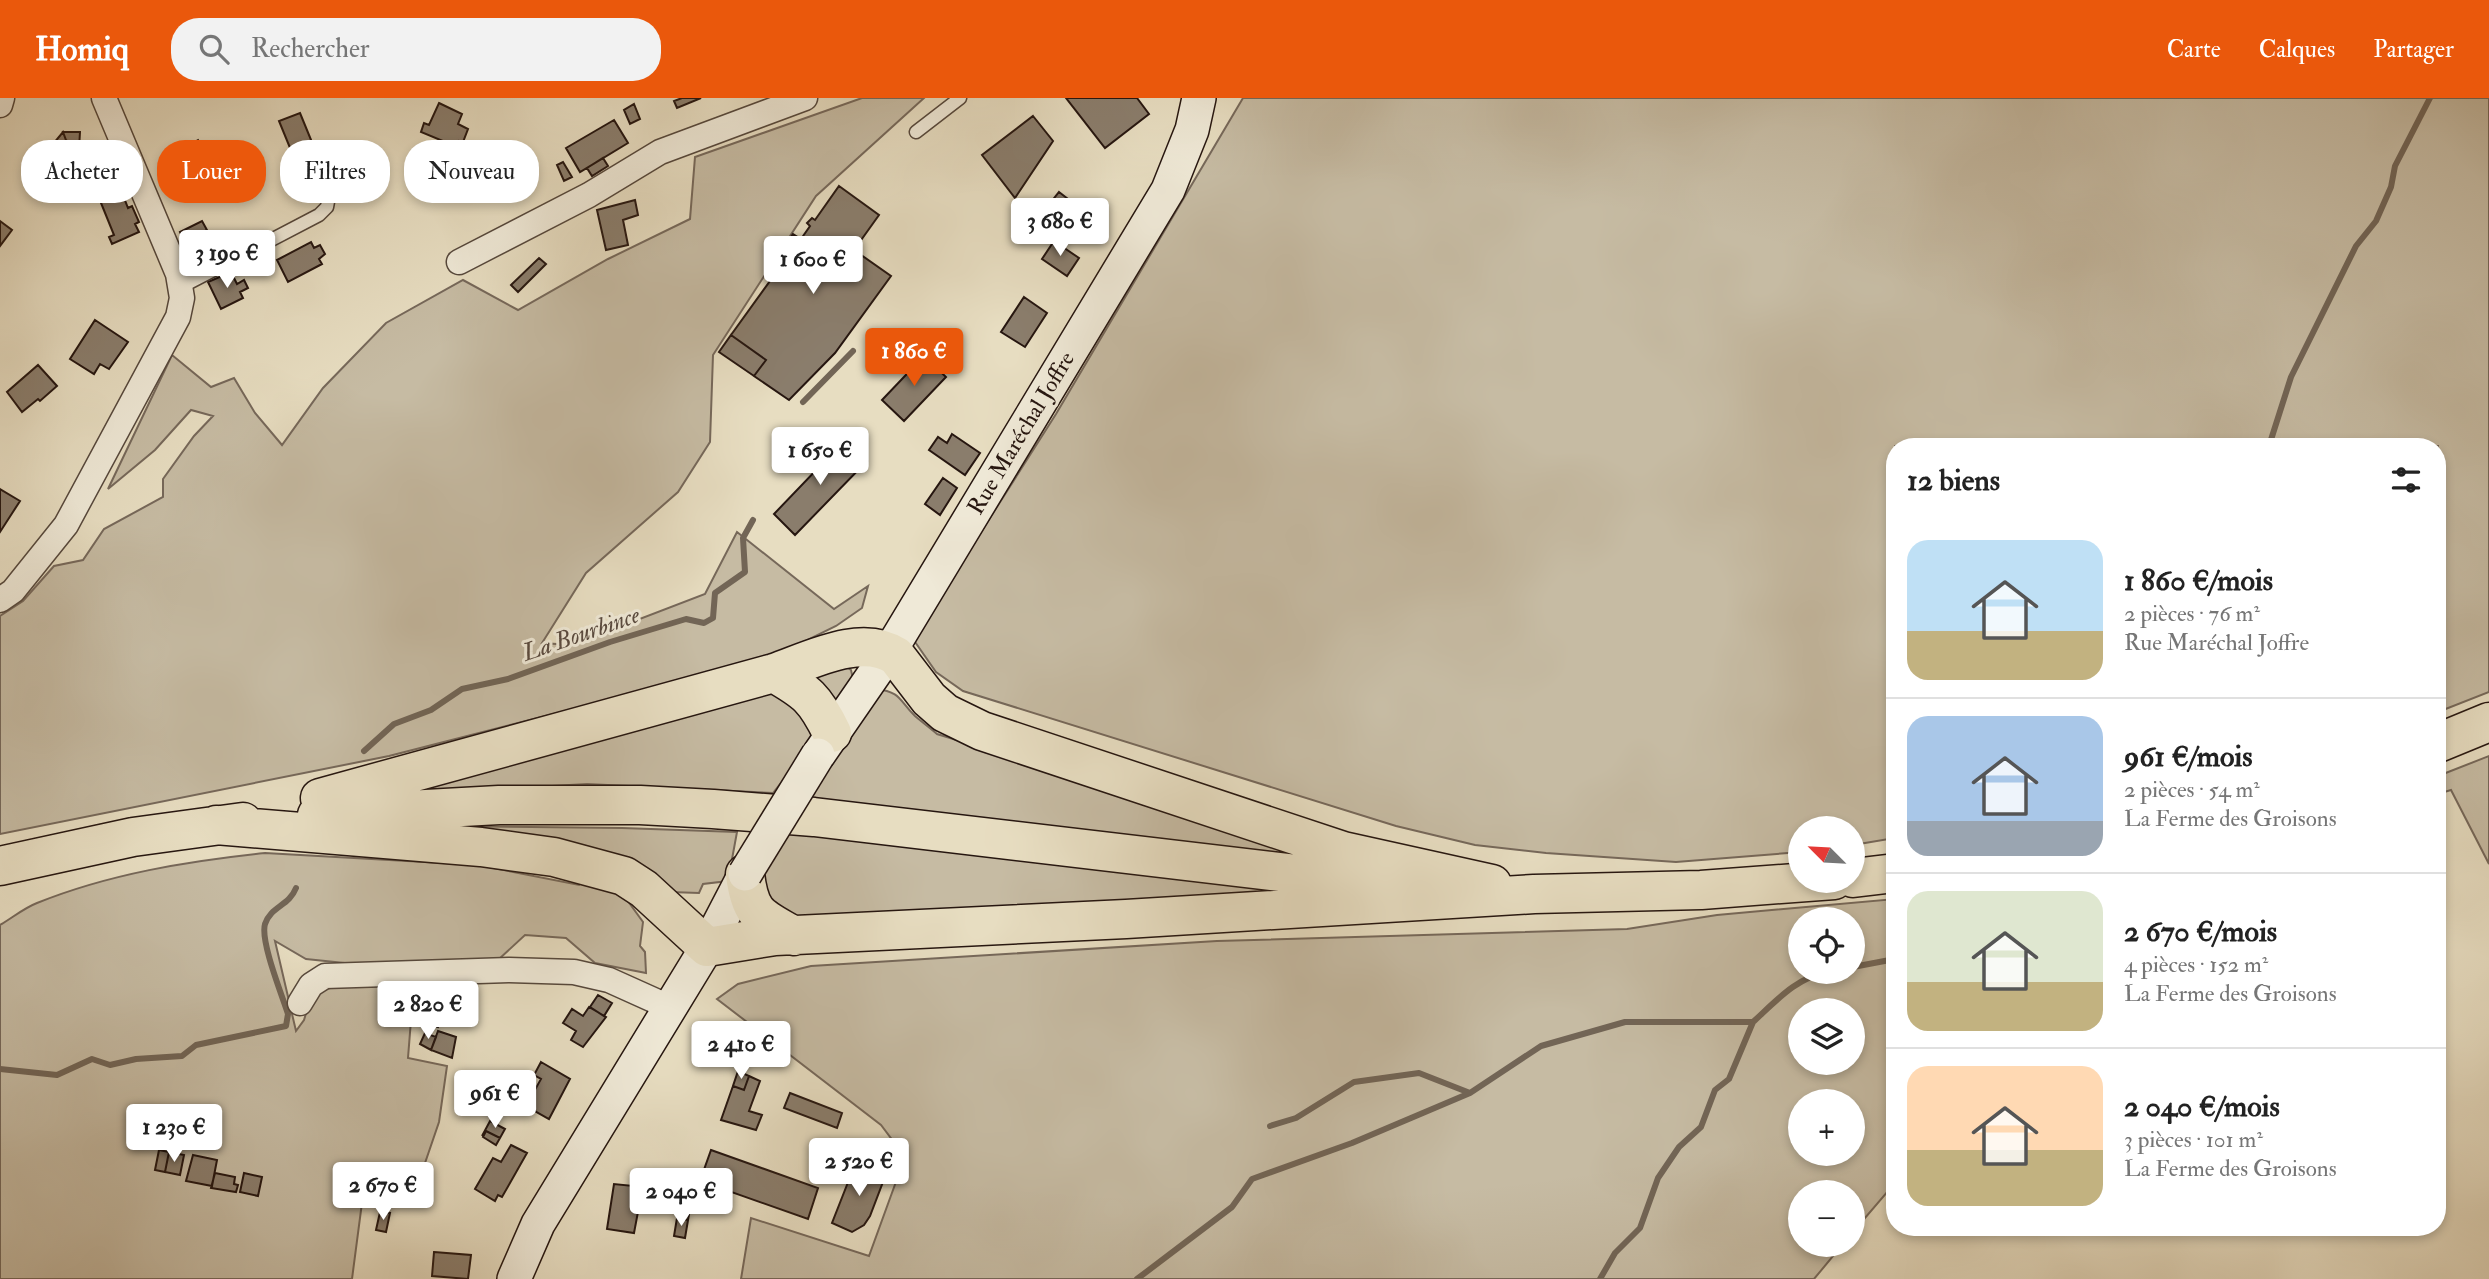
<!DOCTYPE html>
<html lang="fr">
<meta charset="utf-8">
<style>
body{margin:0;font-family:"IM FELL Double Pica",serif;background:#f2f2f2;color:#222;height:100vh;display:flex;flex-direction:column;font-size:26px;white-space:nowrap}
*{box-sizing:border-box;margin:0}
p{font-size:23px;color:#767676}
.icon{flex:none;width:38px;height:38px;fill:none;stroke:currentColor;stroke-width:2;stroke-linecap:round;stroke-linejoin:round}
.map{position:relative;flex:1;overflow:hidden}
.panel{position:absolute;left:1886px;top:340px;width:560px;height:798px;display:flex;flex-direction:column;background:#fff;border-radius:28px;box-shadow:0 4px 10px #0003}
.panel>*{flex:none}
.hud{position:absolute;left:21px;top:42px;width:665px;height:63px;display:flex;gap:14px}
.needle{width:46px;rotate:294deg}
.buttons{position:absolute;left:1788px;top:718px;display:grid;gap:14px}
.buttons a{display:grid;place-items:center;width:77px;height:77px;border-radius:50%;background:#fff;box-shadow:0 4px 10px #0003;font-size:35px}
.price{position:absolute;translate:-50% -60px;padding:0 16px;border-radius:7px;background:#fff;color:#222;font-size:23px;line-height:46px;filter:drop-shadow(0 2px 4px #0008)}
.price::after{content:'';position:absolute;left:50%;top:42px;width:21px;height:16px;margin-left:-10px;background:inherit;clip-path:polygon(0 0,100% 0,50% 100%)}
.price.selected{background:#ea580c;color:#fff}
ul{padding:0;list-style:none}
li{display:flex;align-items:center;gap:21px;height:175px;padding:0 21px}
li+li{border-top:2px solid #e0e0e0}
li span{display:grid;place-items:center;flex:none;width:196px;height:140px;border-radius:21px;color:#555}
li>.icon{margin-inline-start:auto}
span .icon{width:84px;height:84px;fill:#fffc;stroke-width:1}
li b{font-size:30px}
h2{display:flex;justify-content:space-between;align-items:center;height:84px;padding:0 21px;font-size:30px}
.pill{padding:0 24px;border-radius:28px;background:#fff;box-shadow:0 4px 10px #0003;font-size:24px;line-height:63px}
.pill.selected{background:#ea580c;color:#fff}
header{display:flex;align-items:center;gap:42px;box-sizing:border-box;height:98px;padding:0 35px;background:#ea580c;color:#fff}
header strong{font-size:33px}
nav{display:flex;gap:38px;margin-inline-start:auto;font-size:24px}
.search{width:490px;height:63px;background:#f2f2f2;display:flex;align-items:center;gap:18px;box-sizing:border-box;padding:0 24px;border-radius:28px;color:#767676;font-size:26px}
.map>svg:first-child{display:block}
.green{fill:#c6bba3;stroke:#76685a;stroke-width:2;fill-rule:evenodd}
.lines{fill:none;stroke-linecap:round;stroke-linejoin:round}
.stream{stroke:#726556;stroke-width:6}
.building{fill:#8a7d6c;stroke:#261610;stroke-width:2}
.service-casing{stroke:#56483c;stroke-width:15}
.minor-casing{stroke:#56483c;stroke-width:27}
.secondary-casing{stroke:#261610;stroke-width:36}
.primary-casing{stroke:#261610;stroke-width:41}
.service{stroke:#efe9d7;stroke-width:12}
.minor{stroke:#efe9d7;stroke-width:24}
.secondary{stroke:#efe9d7;stroke-width:33}
.primary{stroke:#e7ddc1;stroke-width:38}
.secondary-bridge-casing{stroke:#261610;stroke-width:36;stroke-linecap:butt}
.secondary-bridge{stroke:#efe9d7;stroke-width:33}
.labels{text-anchor:middle;dominant-baseline:central;stroke-width:6;stroke-linejoin:round;paint-order:stroke}
.street-label{font-size:23px;fill:#261610;stroke:#efe9d7}
.water-label{font-size:24px;font-style:italic;fill:#594a3f;stroke:#efe9d7}
</style>
<header>
<strong>Homiq</strong>
<div class="search"><svg class="icon" aria-label="search" viewBox="0 0 24 24"><circle cx="10" cy="10" r="6"/><path d="M15 15l6 6"/></svg>Rechercher</div>
<nav><a>Carte</a><a>Calques</a><a>Partager</a></nav>
</header>
<div class="map">
<svg width="2489" height="1181" viewBox="0 0 2489 1181">
<rect width="100%" height="100%" fill="#e7ddc1"/>
<filter id="stains"><feTurbulence type="fractalNoise" baseFrequency=".00286" numOctaves="4"/><feColorMatrix values="0 0 0 0 .2 0 0 0 0 .09 0 0 0 0 .02 0 0 0 .5 -.17"/></filter>
<radialGradient id="worn" r=".72"><stop offset=".6" stop-color="#630" stop-opacity="0"/><stop offset="1" stop-color="#630" stop-opacity=".3"/></radialGradient>
<path class="green" d="M862 0H924L816 98 713 257 710 344 678 394 586 475 542 545 572 547 705 496 737 434 834 511 868 488 862 510 836 528 769 561 389 658 0 736V518L23 503 54 468 83 462 104 431 163 399V381L194 338 213 318 191 312 155 352 108 391 172 257 211 289 234 280 255 315 282 347 323 290 386 225 463 182 518 212 608 161 690 121 695 59Z
M1243 0H2489V594L2438 614V348H1895V740L1853 747V730H1801V754L1676 764 1546 755 1475 747 1396 728 963 593 936 574 913 541 1056 316Z
M844 567 851 572 853 581 833 612 795 577Z
M757 589 793 600 815 642 773 695 587 686 372 698Z
M876 591C902 594 899 603 915 618 922 624 930 630 937 636L1372 769 807 703Z
M2489 658V766L2451 692 2438 696V678Z
M430 728 622 730 737 734 728 783 703 786 699 795 670 794Z
M790 733 1295 791 814 828 776 813 756 785Z
M265 755 478 767 579 787 586 776 622 795 643 824 640 848 645 854 646 875 595 865 566 840 525 837 498 862 364 867 306 861 275 843 296 933 304 922 312 896 339 887 414 884 408 960 447 968 439 1024 425 1065 401 1094 363 1097 352 1181H0V827C12 820 24 810 37 805 109 776 188 763 265 755Z
M1895 801V1085L1853 1134V1094H1801V1146H1843L1814 1181H741L751 1120 869 1158 905 1059 881 1027 717 901 738 886 811 868 1217 843 1627 831 1717 817ZM1801 821H1853V873H1801ZM1801 912H1853V964H1801ZM1801 1003H1853V1055H1801Z"/>
<g class="lines">
<path class="stream" d="M803 304 853 253
M2269 348 2291 279 2356 148 2376 123 2391 89 2395 68 2430 0
M364 653 394 626 431 612 462 591 508 581 610 544 686 521 704 525 713 520 715 495 745 474 743 440 753 422
M1853 869 1895 861
M0 971 57 977 92 961 110 967 136 961 182 958 196 947 286 928 288 916C282 897 260 843 265 826 271 808 289 808 296 790
M1270 1028 1296 1020 1354 984 1419 975 1470 995
M1137 1181 1232 1109 1252 1081 1352 1045 1470 995 1541 948 1625 924H1753C1777 902 1796 880 1829 873
M1600 1181 1615 1155 1640 1130 1658 1080 1679 1049 1701 1029 1715 992 1729 981 1753 924"/>
</g>
<path class="building" d="M682 0H701L677 10 674 3Z
M1066 0H1137L1149 16 1105 50Z
M439 5 462 16 458 26 468 31 463 44 459 43 457 48 463 51 458 62 453 60 449 71 425 61 430 50 439 53 443 43 421 34 424 25 429 27Z
M634 6 640 21 630 26 624 12Z
M300 15 318 59 297 67 279 23Z
M1033 18 1053 43 1015 100 982 57Z
M614 22 628 45 580 74 566 50Z
M63 34 66 42 79 51 78 56 83 61 76 68H66V82L44 83V70H29L30 52 48 51V45H54Z
M63 34H80L79 51 66 42Z
M198 42 216 74 188 88 172 57Z
M603 60 608 68 592 78 587 70Z
M563 64 572 79 564 83 557 67Z
M839 88 879 117 854 152 891 178 835 255 789 302 754 278 766 262 731 237 783 165 776 160 793 136 801 141 810 128 807 125 812 120 815 122Z
M121 92 128 110 132 108 139 124 135 126 139 134 112 146 109 139 114 137 99 100Z
M1059 94 1077 108 1053 144 1032 128Z
M635 102 638 117 623 122 628 147 606 152 597 112Z
M0 123 12 132 0 148Z
M202 123 207 132 201 135 208 148 225 140 233 156 199 173 180 134Z
M1054 143 1079 160 1067 178 1042 161Z
M311 144 314 150 320 147 325 156 319 161 322 166 288 184 277 162Z
M539 160 546 166 518 194 511 187Z
M231 174 237 186 244 182 248 190 240 194 243 200 221 211 208 184Z
M1024 199 1047 215 1025 249 1001 234Z
M95 222 128 244 109 271 100 266 94 276 70 261Z
M731 237 766 262 754 278 719 254Z
M924 258 946 279 904 323 882 302Z
M38 267 57 288 40 303 38 301 22 314 7 294Z
M952 336 980 355 965 377 929 352 938 339 947 345Z
M845 342 867 363 795 437 774 416Z
M943 380 957 390 940 417 925 406Z
M0 391 20 403 0 434Z
M436 886H457L455 895H450L438 929 422 925Z
M598 897 612 905 604 918 590 909Z
M589 909 606 919 583 949 571 942 576 933 563 925 572 911 583 918Z
M438 933 456 939 452 960 431 952Z
M425 935 436 939 431 952 420 946Z
M541 964 570 981 549 1021 526 1008 541 981 534 977Z
M738 973 749 978 744 992 733 988Z
M749 978 760 983 749 1013 762 1017 756 1032 721 1022 733 988 744 992Z
M790 995 842 1015 837 1030 784 1010Z
M490 1023 505 1031 500 1040 486 1033 482 1038Z
M486 1033 500 1040 496 1047 483 1039Z
M511 1047 527 1055 502 1099 498 1097 495 1103 475 1091 493 1060 501 1064Z
M159 1052 169 1054 165 1074 155 1072Z
M711 1052 818 1090 808 1121 700 1083Z
M169 1054 184 1057 180 1077 165 1074Z
M193 1057 217 1062 212 1088 186 1083Z
M856 1064 886 1076 870 1118 864 1127 852 1134 832 1125Z
M215 1075 235 1079 234 1086 238 1087 236 1094 211 1090Z
M244 1075 262 1079 258 1098 240 1094Z
M634 1082 652 1084 649 1104 640 1103 634 1135 607 1131 614 1086 633 1088Z
M682 1094 692 1099 688 1122 677 1120Z
M380 1114 390 1115 386 1134 376 1132Z
M677 1120 688 1122 685 1140 674 1138Z
M434 1154 471 1157 468 1181 432 1178Z"/>
<g class="lines">
<g class="service-casing">
<path id="service" d="M916 34 960 0
M181 189 319 117 327 109 330 93"/>
</g>
<g class="minor-casing">
<path id="minor" d="M0 7 2 0
M459 164 589 97 660 54 805 0
M0 502 13 493 66 427 178 219 182 200 178 176 104 0
M300 905 311 887 325 878 509 872 574 874 609 882 669 909"/>
</g>
<g class="secondary-casing">
<path id="secondary" d="M819 656 890 553 1168 92 1192 32 1199 0
M514 1181 538 1126 707 849 745 776"/>
</g>
<g class="primary-casing">
<path id="primary" d="M774 575C807 594 815 600 832 635
M2438 645 2489 624
M320 700 774 575C809 563 861 535 896 558L929 601 945 615 982 633 1343 753 1492 786
M317 717 499 707H640L713 711 814 719 1382 786
M216 727 481 749 554 759 624 778 644 791 707 849 775 838 1126 821 1534 796 1701 792 1834 782
M0 768 133 739 243 724
M745 776C750 818 760 818 794 838
M1853 780 1895 775"/>
</g>
<use href="#service" class="service"/>
<use href="#minor" class="minor"/>
<use href="#secondary" class="secondary"/>
<use href="#primary" class="primary"/>
<g class="secondary-bridge-casing">
<path id="secondary-bridge" d="M745 776 818 657"/>
</g>
<use href="#secondary-bridge" class="secondary-bridge"/>
</g>
<g class="labels">
<g class="street-label">
<text transform="translate(1021 335) rotate(-59)">Rue Maréchal Joffre</text>
</g>
<g class="water-label">
<text transform="translate(581 536) rotate(-19)">La Bourbince</text>
</g>
</g>
<rect width="100%" height="100%" filter="url(#stains)"/>
<rect width="100%" height="100%" fill="url(#worn)"/>
</svg>
<div class="buttons">
<a><svg class="needle" viewBox="-14 -14 28 28"><path d="M0-13l5 13h-10z" fill="#e53935"/><path d="M0 13l5-13h-10z" fill="#767676"/></svg></a>
<a><svg class="icon" aria-label="locate" viewBox="0 0 24 24"><circle cx="12" cy="12" r="6"/><path d="M12 2v4M12 18v4M2 12h4M18 12h4"/></svg></a>
<a><svg class="icon" aria-label="layers" viewBox="0 0 24 24"><path d="M12 4l9 5-9 5-9-5zM3 14l9 5 9-5"/></svg></a>
<a>+</a>
<a>−</a>
</div>
<b class="price" style="left:1060px;top:160px">3 680 €</b>
<b class="price" style="left:227px;top:192px">3 190 €</b>
<b class="price" style="left:813px;top:198px">1 600 €</b>
<b class="price selected" style="left:914px;top:290px">1 860 €</b>
<b class="price" style="left:820px;top:389px">1 650 €</b>
<b class="price" style="left:428px;top:943px">2 820 €</b>
<b class="price" style="left:741px;top:983px">2 410 €</b>
<b class="price" style="left:495px;top:1032px">961 €</b>
<b class="price" style="left:174px;top:1066px">1 230 €</b>
<b class="price" style="left:859px;top:1100px">2 520 €</b>
<b class="price" style="left:383px;top:1124px">2 670 €</b>
<b class="price" style="left:681px;top:1130px">2 040 €</b>
<div class="hud">
<a class="pill">Acheter</a>
<a class="pill selected">Louer</a>
<a class="pill">Filtres</a>
<a class="pill">Nouveau</a>
</div>
<section class="panel">
<h2>12 biens<svg class="icon" aria-label="filters" viewBox="0 0 24 24"><path d="M4 7h16M4 17h16"/><circle cx="9" cy="7" r="2"/><circle cx="15" cy="17" r="2"/></svg></h2>
<ul>
<li><span style="background:linear-gradient(#bfe0f5 65%,#c2b280 0)"><svg class="icon" aria-label="home" viewBox="0 0 24 24"><path d="M3 11l9-7 9 7M6 9v11h12V9"/></svg></span><div><b>1 860 €/mois</b><p>2 pièces · 76 m²</p><p>Rue Maréchal Joffre</p></div></li>
<li><span style="background:linear-gradient(#a9c7e8 75%,#9aa5b1 0)"><svg class="icon" aria-label="home" viewBox="0 0 24 24"><path d="M3 11l9-7 9 7M6 9v11h12V9"/></svg></span><div><b>961 €/mois</b><p>2 pièces · 54 m²</p><p>La Ferme des Groisons</p></div></li>
<li><span style="background:linear-gradient(#dfe7d0 65%,#c2b280 0)"><svg class="icon" aria-label="home" viewBox="0 0 24 24"><path d="M3 11l9-7 9 7M6 9v11h12V9"/></svg></span><div><b>2 670 €/mois</b><p>4 pièces · 152 m²</p><p>La Ferme des Groisons</p></div></li>
<li><span style="background:linear-gradient(#ffd9b3 60%,#c2b280 0)"><svg class="icon" aria-label="home" viewBox="0 0 24 24"><path d="M3 11l9-7 9 7M6 9v11h12V9"/></svg></span><div><b>2 040 €/mois</b><p>3 pièces · 101 m²</p><p>La Ferme des Groisons</p></div></li>
</ul>
</section>
</div>
